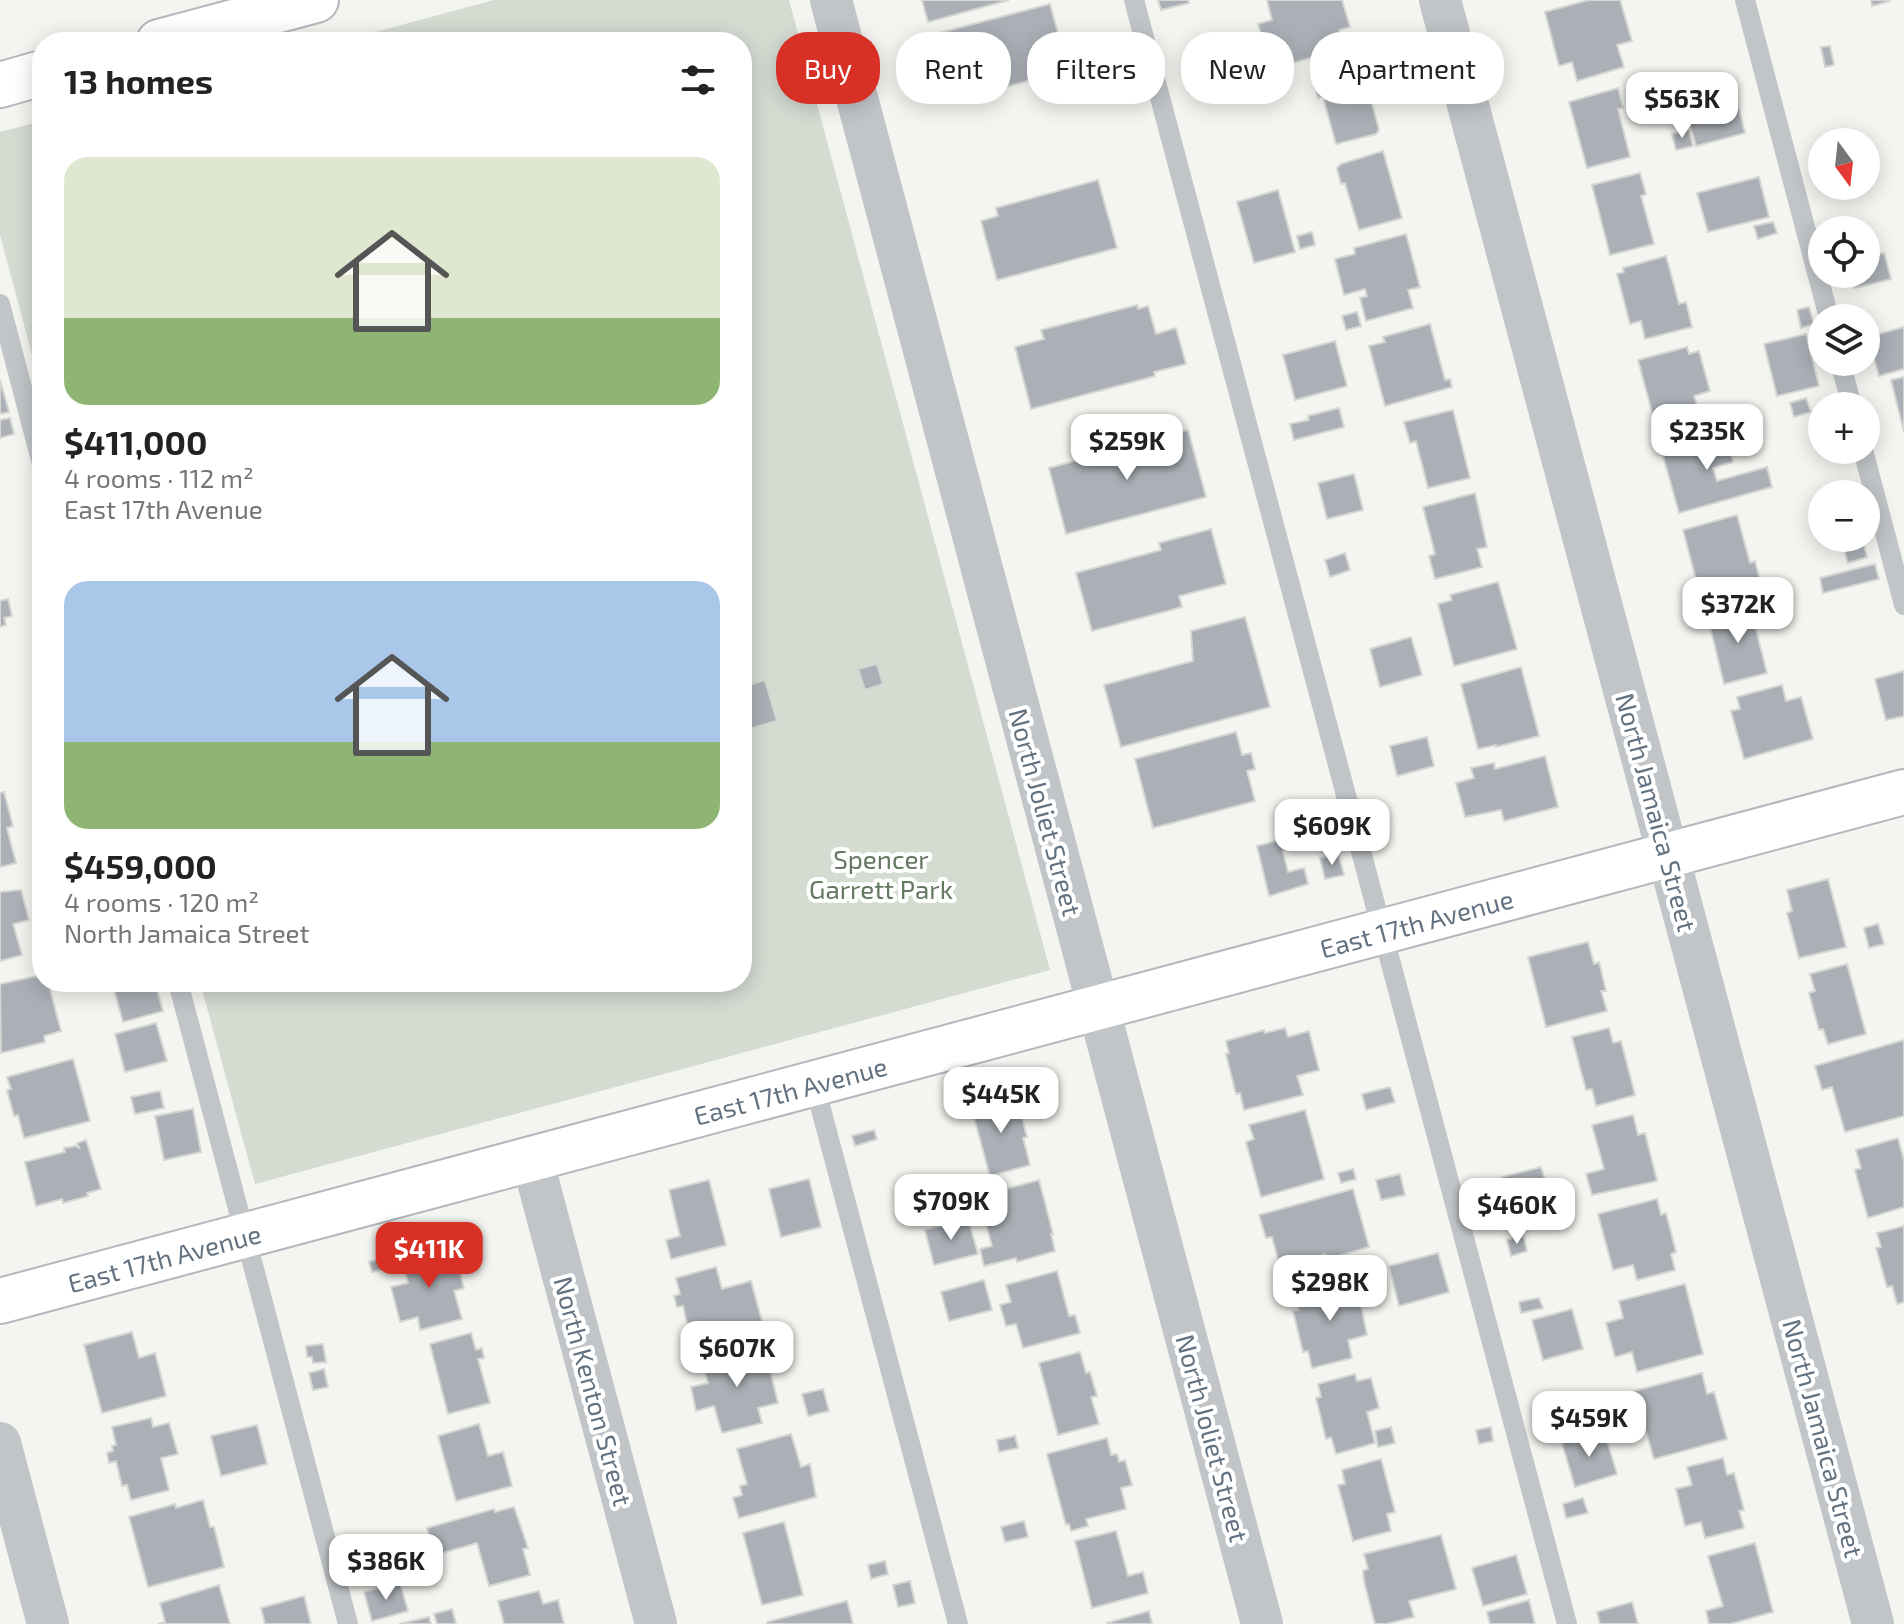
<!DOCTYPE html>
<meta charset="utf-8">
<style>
body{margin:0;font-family:"Exo 2",sans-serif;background:#f6f6f6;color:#222;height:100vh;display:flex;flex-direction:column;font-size:30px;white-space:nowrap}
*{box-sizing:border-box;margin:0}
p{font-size:26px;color:#767676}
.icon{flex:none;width:44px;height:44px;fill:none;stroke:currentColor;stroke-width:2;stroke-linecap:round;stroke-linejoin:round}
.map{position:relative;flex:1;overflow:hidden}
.details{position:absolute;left:32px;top:32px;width:720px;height:960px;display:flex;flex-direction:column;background:#fff;border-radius:32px;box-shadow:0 4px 20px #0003}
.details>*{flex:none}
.hud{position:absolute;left:776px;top:32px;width:760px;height:72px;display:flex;gap:16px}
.needle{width:52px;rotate:165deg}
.tools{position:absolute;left:1808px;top:128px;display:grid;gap:16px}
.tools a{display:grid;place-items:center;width:72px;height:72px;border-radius:50%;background:#fff;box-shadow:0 4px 20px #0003;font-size:40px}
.price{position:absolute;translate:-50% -68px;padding:0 18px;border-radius:16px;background:#fff;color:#222;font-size:26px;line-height:52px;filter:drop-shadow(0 2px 4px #0008)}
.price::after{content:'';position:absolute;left:50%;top:48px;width:24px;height:18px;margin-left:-12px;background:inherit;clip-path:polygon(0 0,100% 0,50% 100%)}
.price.selected{background:#d93025;color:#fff}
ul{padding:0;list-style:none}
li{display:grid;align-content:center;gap:16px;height:424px;padding:0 32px}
li span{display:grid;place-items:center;height:248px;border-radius:24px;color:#555}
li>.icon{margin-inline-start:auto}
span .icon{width:144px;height:144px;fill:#fffc;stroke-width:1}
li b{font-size:34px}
h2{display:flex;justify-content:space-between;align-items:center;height:96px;padding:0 32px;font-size:34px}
.pill{padding:0 28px;border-radius:32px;background:#fff;box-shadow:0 4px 20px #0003;font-size:28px;line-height:72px}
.pill.selected{background:#d93025;color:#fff}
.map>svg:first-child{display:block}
.green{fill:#d4dbd1}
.building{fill:#aab0b6;stroke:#d5d5d3;stroke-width:2}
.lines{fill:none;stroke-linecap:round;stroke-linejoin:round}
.secondary-casing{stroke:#b4b8bc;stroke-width:48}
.lane{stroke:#c1c5c8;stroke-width:20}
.street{stroke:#c1c5c8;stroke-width:42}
.secondary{stroke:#fff;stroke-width:44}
.labels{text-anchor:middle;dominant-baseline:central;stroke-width:8;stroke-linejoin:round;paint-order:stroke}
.street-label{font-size:26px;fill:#637281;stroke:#fff}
.park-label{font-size:26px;fill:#657862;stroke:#fff}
</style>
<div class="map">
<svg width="1904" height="1624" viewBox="0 0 1904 1624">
<rect width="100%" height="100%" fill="#f4f4f0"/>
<path class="green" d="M494 0H789L1050 970 255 1184 200 982H742V42H338Z
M42 121V392L0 235V132Z"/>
<path class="building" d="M922 0H1009L928 22Z
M1158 0H1188L1189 3 1161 10Z
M1267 0H1342L1350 27 1339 30 1344 48 1286 65 1280 46 1266 50 1258 24 1272 20Z
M1589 0H1620L1632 41 1617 45 1624 67 1577 81 1572 62 1559 66 1545 12Z
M1871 0H1889L1890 1 1872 6Z
M1050 4 1068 70 965 98 963 90 947 94 932 35Z
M1830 46 1834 65 1825 67 1821 47Z
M1361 63 1379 130 1376 134 1336 144 1323 97 1318 98 1312 76Z
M1203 71 1207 89 1190 94 1185 75Z
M1618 88 1623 108 1618 109 1630 157 1587 168 1569 102Z
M1734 89 1745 133 1696 146 1684 102Z
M1689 130 1693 146 1676 150 1672 134Z
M1383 151 1402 218 1359 230 1345 183 1341 184 1337 168 1341 164Z
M1640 173 1646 194 1641 196 1654 244 1610 255 1592 185Z
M1759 177 1769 217 1708 232 1697 193Z
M1098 180 1117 248 997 280 981 221 998 216 996 208Z
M1278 190 1295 252 1254 263 1237 202Z
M1773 222 1777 233 1758 239 1754 226Z
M1312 232 1315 245 1300 249 1297 236Z
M1406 234 1420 287 1408 290 1413 308 1366 321 1360 298 1367 296 1365 289 1344 295 1335 259 1355 254 1354 248Z
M1884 253 1891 279 1855 288 1852 274H1866V258Z
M1666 256 1679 304 1686 302 1692 327 1645 339 1641 321 1630 324 1617 274 1624 272 1623 268Z
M1137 305 1138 309 1148 306 1156 334 1176 328 1186 364 1154 372 1155 376 1031 409 1015 347 1044 339 1041 330Z
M1809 307 1814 324 1801 328 1797 310Z
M1357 312 1361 326 1346 330 1342 316Z
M1430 324 1445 380 1450 379 1452 387 1385 406 1369 346 1385 342 1383 337Z
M1904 327V369L1879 376 1868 337Z
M1806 334 1819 386 1777 396 1764 344Z
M1335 341 1347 386 1295 400 1283 355Z
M1687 347 1689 354 1699 351 1710 391 1694 396 1699 414 1656 427 1638 360Z
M1904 377V432L1891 380Z
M0 380 9 412 0 414Z
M1806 398 1811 412 1794 417 1790 403Z
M1339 408 1344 427 1294 440 1290 424 1309 420 1308 416Z
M1453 410 1470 478 1428 488 1416 441 1410 443 1404 422Z
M10 418 14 434 0 438V420Z
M1188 430 1206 497 1066 534 1049 468Z
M1710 431 1711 435 1725 431 1733 462 1713 468 1717 481 1767 467 1772 487 1679 513 1660 445Z
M1354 474 1363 510 1327 519 1318 483Z
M1475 493 1487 547 1477 549 1482 567 1435 579 1429 556 1435 554 1423 507Z
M1737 515 1750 563 1755 561 1761 585 1715 597 1710 580 1697 583 1683 530Z
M1211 529 1226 584 1179 596 1182 607 1092 631 1076 573 1161 550 1159 543Z
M1863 541 1867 557 1848 563 1843 546Z
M1345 553 1350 570 1330 577 1325 560Z
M1875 564 1879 579 1823 593 1820 578Z
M1498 582 1517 649 1454 666 1438 604 1452 600 1450 595Z
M8 599 12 616 4 618 6 625 0 627V601Z
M1754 603 1759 625 1755 626 1767 673 1724 684 1708 618 1747 608 1746 605Z
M1245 617 1270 707 1121 747 1104 685 1193 661 1191 631Z
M1411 637 1422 675 1380 687 1370 649Z
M877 664 883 684 865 690 858 669Z
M1521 667 1539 736 1496 747V745L1478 749 1461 684Z
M1904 671V716L1886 720 1875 679Z
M765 680 777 721 742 731V687Z
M1782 685 1786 701 1801 697 1813 739 1744 759 1731 711 1740 709 1737 697Z
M1236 732 1242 755 1251 753 1255 769 1247 771 1255 801 1153 828 1135 759Z
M1427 737 1434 766 1397 776 1390 746Z
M745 750 751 773 742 776V751Z
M1545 756 1558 807 1504 821 1501 810 1465 817 1456 783 1474 778 1471 768 1494 763 1495 769Z
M4 792 13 826 7 828 16 863 0 867V793Z
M1280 840 1288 872 1304 868 1308 884 1269 896 1257 846Z
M1338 854 1344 875 1325 879 1320 858Z
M1828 879 1846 947 1799 958 1787 913 1792 911 1787 890Z
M21 890 29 920 13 924 22 955 0 961V892Z
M1878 924 1884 944 1869 948 1864 928Z
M1588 942 1594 964 1599 962 1606 991H1601L1607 1011 1546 1027 1528 957Z
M1847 964 1866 1034 1828 1044 1823 1029 1819 1030 1809 993 1815 991 1810 974Z
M42 975V982H48L61 1031 44 1036 45 1042 1 1053 0 984Z
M112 982H155L163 1011 123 1022Z
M156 1023 167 1061 125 1072 115 1034Z
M1285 1028 1288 1037 1309 1031 1319 1070 1297 1076 1303 1095 1244 1110 1240 1093 1236 1094 1226 1054 1229 1053 1226 1041 1264 1030 1265 1033Z
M1609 1028 1613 1043 1621 1041 1635 1095 1596 1106 1592 1089 1586 1090 1572 1037Z
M1904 1040V1116L1845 1132 1832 1087 1822 1090 1815 1066Z
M73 1059 90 1121 24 1138 18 1115 14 1116 7 1090 11 1089 7 1077Z
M1390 1087 1395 1102 1366 1110 1362 1094Z
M160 1091 164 1108 135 1114 131 1097Z
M1012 1095 1017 1115 1021 1114 1027 1137 1023 1138 1030 1165 990 1176 971 1106Z
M193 1109 201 1152 164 1160 155 1116Z
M1305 1110 1324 1179 1261 1197 1246 1142 1254 1139 1249 1125Z
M1633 1115 1638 1135 1645 1133 1657 1181 1592 1195 1586 1174 1604 1169 1592 1125Z
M874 1130 877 1139 855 1146 852 1136Z
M1898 1138 1904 1161V1207L1868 1218 1855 1170 1861 1168 1856 1150Z
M86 1140 101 1189 87 1193 88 1196 63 1203 62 1199 36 1206 25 1162 65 1152 64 1148 76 1146 79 1148 77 1143Z
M1541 1167 1554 1209 1514 1221 1502 1177Z
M1353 1169 1356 1179 1341 1183 1338 1173Z
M1400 1174 1405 1195 1381 1200 1376 1180Z
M809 1179 821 1227 781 1237 769 1189Z
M709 1180 726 1245 671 1259 666 1240 680 1236 669 1190Z
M1039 1180 1053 1234H1051L1055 1251 1017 1262 1016 1258 984 1266 980 1249 992 1246 981 1204 1000 1199 998 1191Z
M1353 1189 1369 1247 1327 1259 1325 1254 1319 1256 1323 1273 1285 1284 1272 1237 1266 1238 1259 1215Z
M1657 1199 1661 1215 1666 1213 1676 1252 1671 1254 1675 1270 1637 1280 1633 1265 1613 1270 1598 1214Z
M968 1219 978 1254 934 1265 925 1230Z
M1904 1226V1302L1897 1304 1892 1286 1887 1287 1876 1248 1881 1247 1877 1233Z
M1523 1235 1527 1251 1511 1256 1507 1240Z
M444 1248 449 1267 458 1266 464 1288 454 1291 462 1319 420 1330 418 1317 400 1322 391 1287 408 1283 402 1258Z
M1438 1253 1449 1292 1399 1306 1389 1266Z
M383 1258 387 1268 372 1272 369 1262Z
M716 1267 722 1289 751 1281 764 1329 697 1348 693 1330 689 1331 683 1306 677 1307 674 1296 680 1294 676 1278Z
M1057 1271 1069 1316 1075 1315 1080 1333 1023 1348 1016 1324 1006 1326 1000 1305 1011 1302 1006 1285Z
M984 1280 992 1310 949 1321 941 1292Z
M1356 1280 1367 1335 1348 1340 1352 1358 1312 1368 1308 1351 1303 1352 1293 1311 1299 1310 1295 1296Z
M1685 1284 1703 1354 1637 1372 1632 1352 1615 1357 1606 1323 1623 1318 1619 1301Z
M1539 1298 1543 1308 1521 1313 1519 1302Z
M1572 1309 1583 1349 1543 1360 1532 1320Z
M132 1332 139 1358 155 1353 166 1396 102 1413 84 1345Z
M471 1333 476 1350 482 1348 484 1358 478 1359 490 1403 448 1414 430 1344Z
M323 1344 326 1362 313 1363 312 1357H307L306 1346Z
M764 1346 778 1403 758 1408 762 1423 722 1433 714 1406 696 1411 691 1387 708 1383 703 1362Z
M1080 1352 1086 1373 1090 1372 1097 1396 1091 1397 1099 1424 1058 1435 1039 1363Z
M324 1369 328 1387 313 1390 309 1373Z
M1702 1373 1707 1394 1714 1392 1727 1439 1654 1459 1634 1391Z
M1355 1374 1357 1381 1371 1378 1379 1408 1367 1412 1375 1443 1336 1454 1331 1437 1326 1439 1316 1398 1321 1397 1318 1384Z
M823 1389 829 1411 808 1416 802 1394Z
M151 1418 153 1427 169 1423 178 1454 161 1458 169 1490 131 1500 127 1485 122 1486 116 1461 109 1463 107 1453 113 1451 112 1446 116 1445 112 1427Z
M479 1424 488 1456 503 1452 512 1486 456 1501 438 1436Z
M257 1425 267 1464 221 1476 211 1436Z
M1391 1427 1395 1443 1378 1447 1375 1431Z
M1491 1427 1493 1441 1479 1444 1476 1430Z
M1604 1431 1617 1474 1575 1487 1562 1443Z
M791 1434 801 1467 810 1464 816 1497 739 1518 733 1498 742 1495 740 1486 747 1484 737 1449Z
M1015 1436 1018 1448 999 1452 997 1440Z
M1107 1438 1111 1455 1117 1454 1119 1462 1125 1460 1132 1485 1121 1488 1126 1509 1086 1519 1088 1526 1071 1531 1069 1524 1066 1525 1047 1454Z
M1723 1458 1727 1475 1734 1473 1744 1510 1739 1511 1744 1528 1705 1538 1701 1522 1685 1526 1676 1489 1692 1485 1687 1467Z
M1381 1459 1395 1512 1387 1514 1391 1531 1353 1541 1338 1485 1345 1484 1342 1470Z
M1583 1498 1588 1513 1566 1518 1563 1504Z
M203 1500 210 1527H214L224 1567 148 1587 129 1517 175 1504 176 1508Z
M514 1507 528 1548 523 1549 530 1575 489 1586 477 1543 435 1555 427 1528 494 1509 495 1512Z
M1024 1521 1028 1537 1005 1542 1001 1527Z
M784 1522 803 1595 762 1605 743 1533Z
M1116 1531 1128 1576 1143 1572 1148 1593 1092 1608 1075 1541Z
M1441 1535 1456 1589 1409 1601 1414 1617 1386 1624H1375L1364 1581 1363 1571 1368 1569 1364 1554Z
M1755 1543 1773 1612 1730 1624H1709L1706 1611 1723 1606 1708 1556Z
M1516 1555 1527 1594 1483 1606 1472 1568Z
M885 1561 888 1574 871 1579 868 1565Z
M910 1581 915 1603 898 1607 893 1585Z
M400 1583 408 1611 372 1621 364 1592Z
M219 1585 230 1624H158L165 1622 160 1603Z
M539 1591 543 1604 558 1600 564 1624H504L498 1601Z
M304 1596 311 1624H265L261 1608Z
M1529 1600 1535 1624H1490L1487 1612Z
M847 1601 853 1624H767V1622Z
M1632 1602 1638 1624H1600L1597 1612Z
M452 1609 456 1624H437L434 1614Z
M1149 1611 1152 1624H1108L1107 1623Z
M429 1617 431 1624H399Z"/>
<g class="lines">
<g class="secondary-casing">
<g id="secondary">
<path d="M159 42 316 0"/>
<path d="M0 85 42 73"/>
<path id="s1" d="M0 1301 1904 792"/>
</g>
</g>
<path class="lane" d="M1134 0 1567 1624
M1745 0 1829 318
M0 304 42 464
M1840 362 1852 406
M1863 450 1904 605
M178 982 348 1624
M814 1083 958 1624"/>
<path class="street" d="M831 0 1262 1624
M1440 0 1873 1624
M532 1159 656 1624
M0 1443 48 1624"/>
<use href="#secondary" class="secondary"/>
</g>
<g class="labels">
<g class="street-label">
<text transform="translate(1046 812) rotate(75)">North Joliet Street</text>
<text transform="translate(1657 812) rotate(75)">North Jamaica Street</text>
<text stroke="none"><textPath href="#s1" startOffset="1466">East 17th Avenue</textPath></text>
<text stroke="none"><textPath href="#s1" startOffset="818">East 17th Avenue</textPath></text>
<text stroke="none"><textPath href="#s1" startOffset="170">East 17th Avenue</textPath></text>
<text transform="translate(594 1391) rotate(75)">North Kenton Street</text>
<text transform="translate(1213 1438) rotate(75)">North Joliet Street</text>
<text transform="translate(1824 1438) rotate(75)">North Jamaica Street</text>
</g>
<g class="park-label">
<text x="881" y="858">Spencer<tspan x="881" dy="30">Garrett Park</tspan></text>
</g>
</g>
</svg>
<div class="tools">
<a><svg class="needle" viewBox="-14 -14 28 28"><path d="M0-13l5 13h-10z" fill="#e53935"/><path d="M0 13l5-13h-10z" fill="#767676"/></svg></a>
<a><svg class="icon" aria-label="locate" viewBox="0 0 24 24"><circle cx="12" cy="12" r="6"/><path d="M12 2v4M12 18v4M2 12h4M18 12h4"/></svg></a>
<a><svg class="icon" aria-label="layers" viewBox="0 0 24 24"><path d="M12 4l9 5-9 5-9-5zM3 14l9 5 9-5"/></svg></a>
<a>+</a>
<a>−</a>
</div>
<b class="price" style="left:1682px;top:140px">$563K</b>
<b class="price" style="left:1707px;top:472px">$235K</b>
<b class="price" style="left:1127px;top:482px">$259K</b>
<b class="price" style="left:1738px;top:645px">$372K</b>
<b class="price" style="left:1332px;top:867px">$609K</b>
<b class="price" style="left:1001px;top:1135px">$445K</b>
<b class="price" style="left:951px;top:1242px">$709K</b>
<b class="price" style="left:1517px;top:1246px">$460K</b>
<b class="price selected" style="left:429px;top:1290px">$411K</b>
<b class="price" style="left:1330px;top:1323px">$298K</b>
<b class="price" style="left:737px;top:1389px">$607K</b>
<b class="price" style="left:1589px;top:1459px">$459K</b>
<b class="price" style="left:386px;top:1602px">$386K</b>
<div class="hud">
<a class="pill selected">Buy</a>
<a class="pill">Rent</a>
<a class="pill">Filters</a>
<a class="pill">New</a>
<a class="pill">Apartment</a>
</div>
<section class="details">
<h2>13 homes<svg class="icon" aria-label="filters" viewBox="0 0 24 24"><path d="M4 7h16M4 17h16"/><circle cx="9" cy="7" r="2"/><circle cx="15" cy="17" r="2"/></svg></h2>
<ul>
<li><span style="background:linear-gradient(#dfe7d0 65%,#8fb573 0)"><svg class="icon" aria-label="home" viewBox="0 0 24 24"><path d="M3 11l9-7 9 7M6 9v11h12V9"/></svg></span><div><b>$411,000</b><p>4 rooms · 112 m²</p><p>East 17th Avenue</p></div></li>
<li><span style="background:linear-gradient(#a9c7e8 65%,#8fb573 0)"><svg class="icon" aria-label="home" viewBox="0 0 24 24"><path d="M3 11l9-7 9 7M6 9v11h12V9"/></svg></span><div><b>$459,000</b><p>4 rooms · 120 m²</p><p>North Jamaica Street</p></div></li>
</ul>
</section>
</div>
